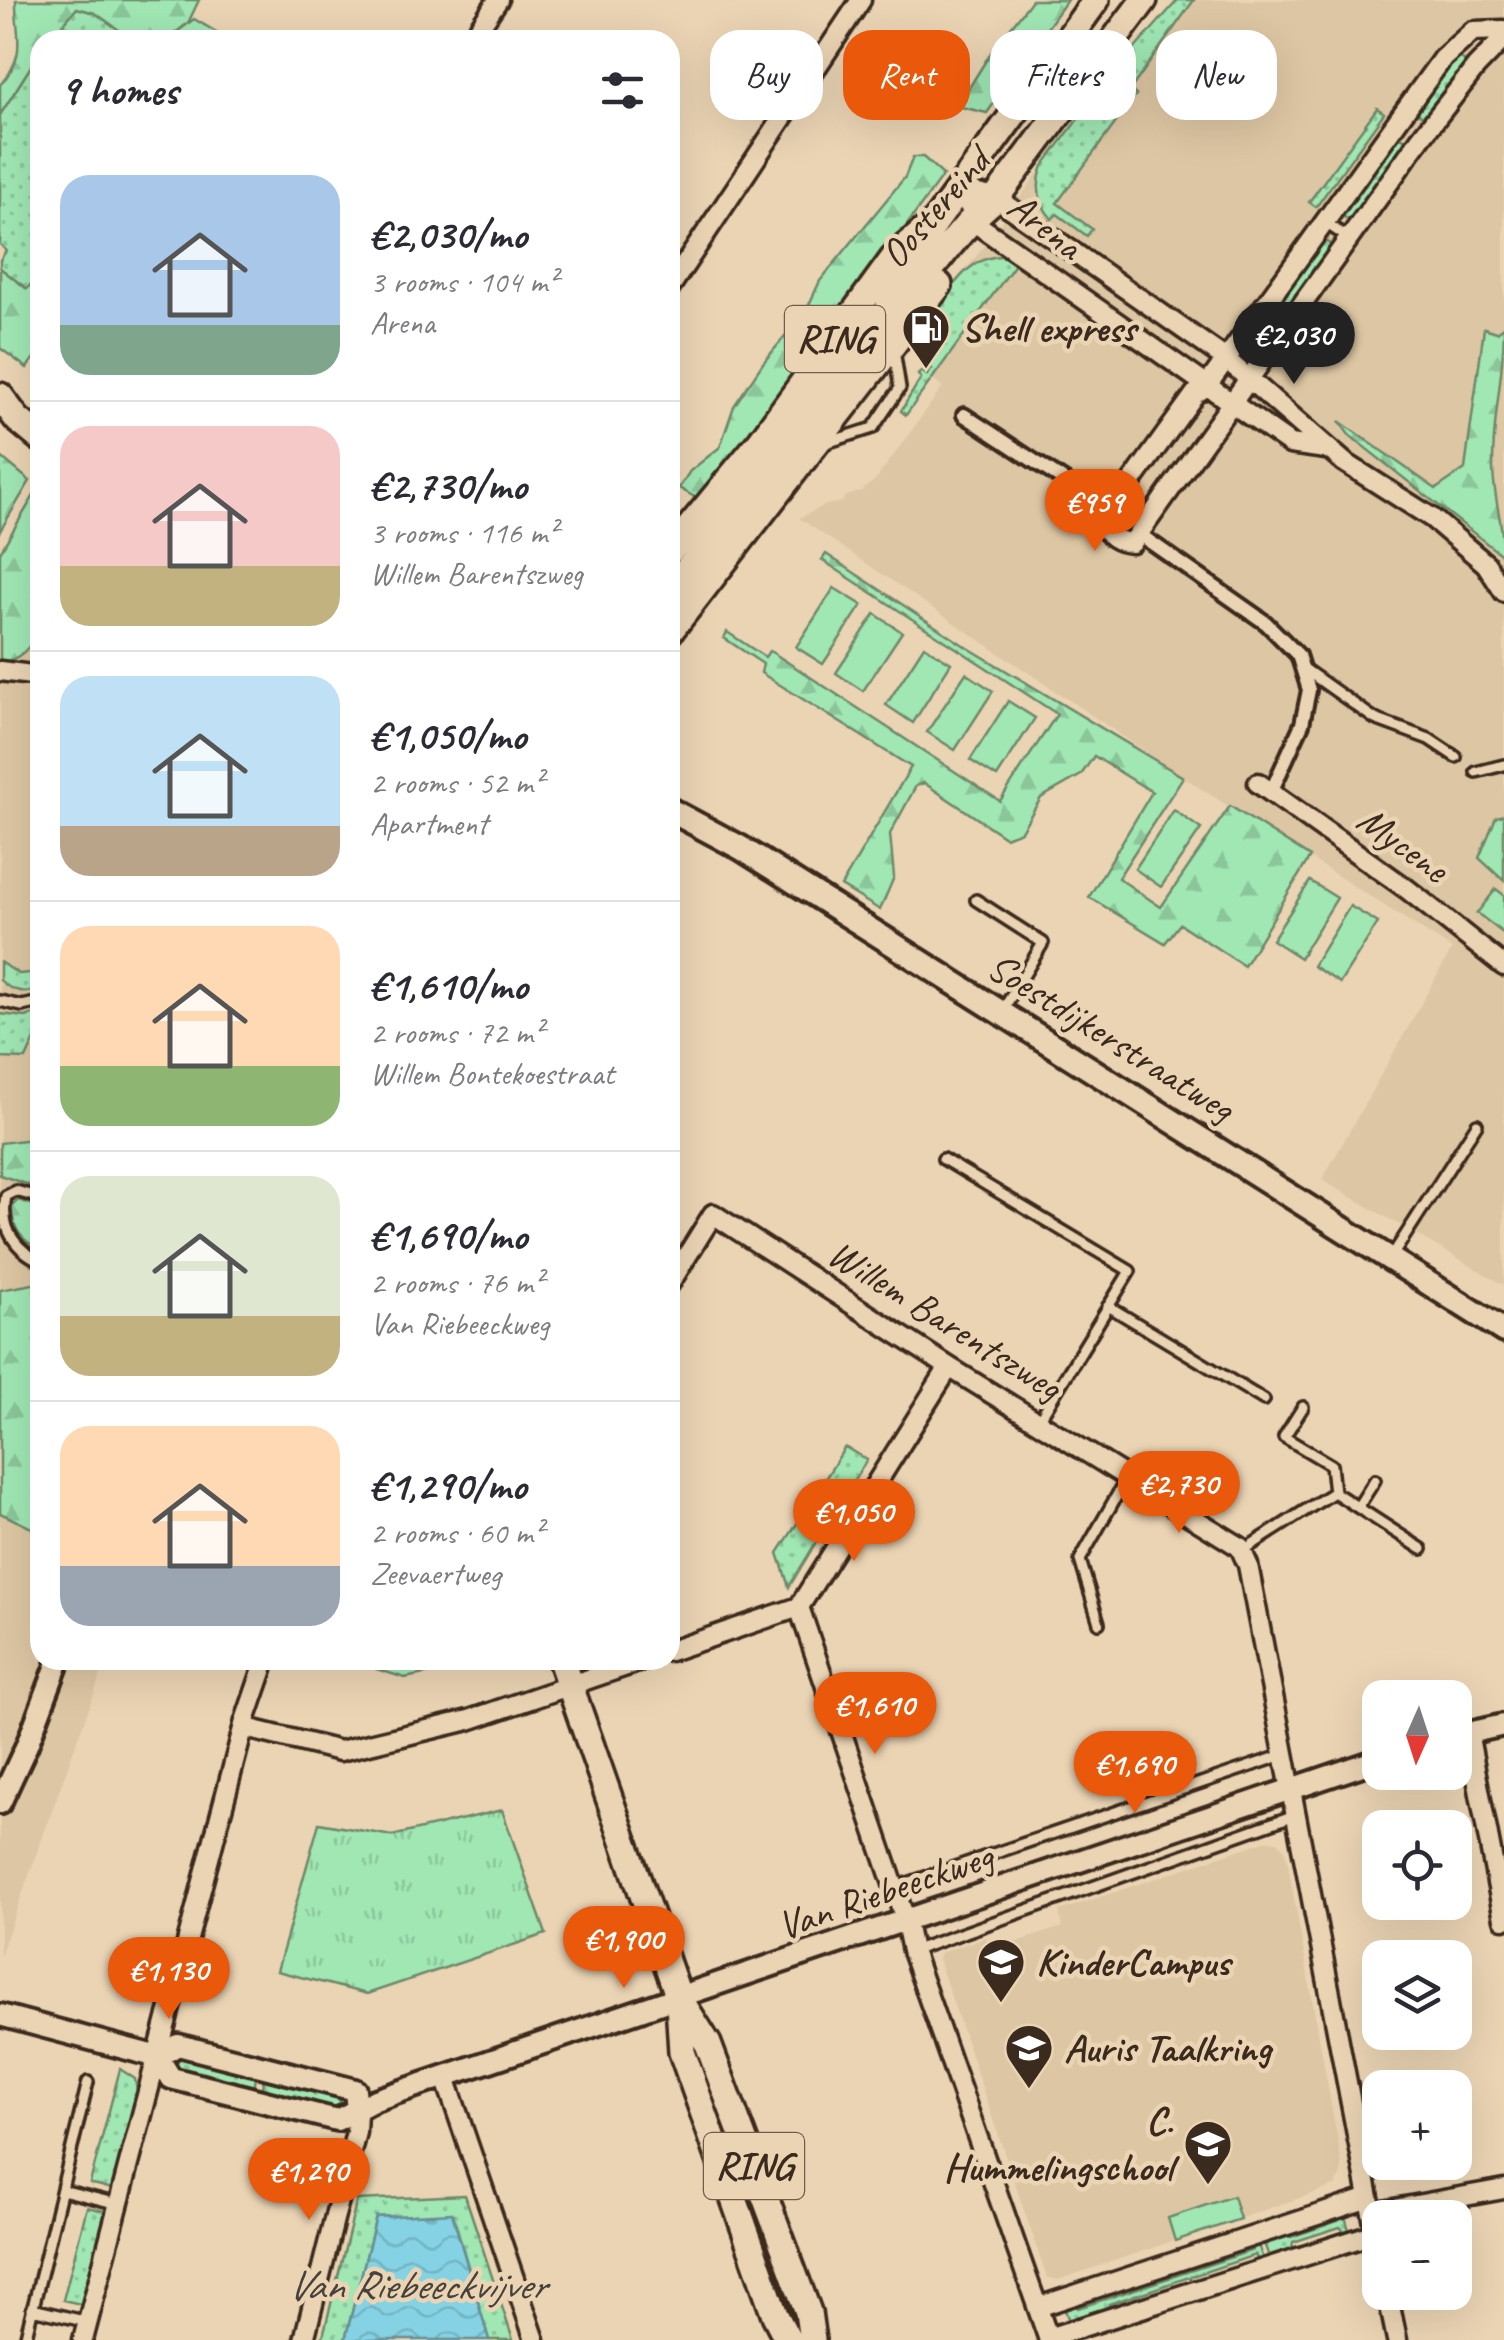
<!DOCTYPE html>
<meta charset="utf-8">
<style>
body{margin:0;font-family:Caveat,sans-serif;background:#f7f7f7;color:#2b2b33;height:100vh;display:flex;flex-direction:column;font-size:38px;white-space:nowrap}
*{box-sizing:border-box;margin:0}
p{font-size:32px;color:#7c7c81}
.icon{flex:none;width:55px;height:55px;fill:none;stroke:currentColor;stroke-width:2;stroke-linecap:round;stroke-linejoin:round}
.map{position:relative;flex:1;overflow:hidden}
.details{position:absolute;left:30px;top:30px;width:650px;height:1640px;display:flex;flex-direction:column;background:#fff;border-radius:30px;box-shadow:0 10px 40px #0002}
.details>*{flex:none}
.banner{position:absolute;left:710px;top:30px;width:642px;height:90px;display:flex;gap:20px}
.needle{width:65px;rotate:183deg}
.fabs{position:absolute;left:1362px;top:1680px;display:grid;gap:20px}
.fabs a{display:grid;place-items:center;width:110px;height:110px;border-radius:20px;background:#fff;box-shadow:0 10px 40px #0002;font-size:50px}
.price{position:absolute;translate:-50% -85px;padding:0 22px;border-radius:35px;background:#ea580c;color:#fff;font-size:32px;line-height:65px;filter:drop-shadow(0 2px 5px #0008)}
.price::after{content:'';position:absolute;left:50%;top:60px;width:30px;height:22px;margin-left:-15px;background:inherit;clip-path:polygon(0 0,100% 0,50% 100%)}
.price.selected{background:#222;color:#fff}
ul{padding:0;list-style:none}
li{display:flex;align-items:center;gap:30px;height:250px;padding:0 30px}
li+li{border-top:2px solid #e1e1e2}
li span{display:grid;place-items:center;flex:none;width:280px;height:200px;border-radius:30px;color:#555}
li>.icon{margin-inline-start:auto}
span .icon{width:120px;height:120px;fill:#fffc;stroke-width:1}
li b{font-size:42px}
h2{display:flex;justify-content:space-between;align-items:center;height:120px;padding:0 30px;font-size:42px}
.chip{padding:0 35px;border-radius:30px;background:#fff;box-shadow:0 10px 40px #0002;font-size:35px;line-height:90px}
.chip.selected{background:#ea580c;color:#fff}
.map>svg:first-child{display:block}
.built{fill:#ddc6a3}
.grass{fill:url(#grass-dots);stroke:#6e8869;stroke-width:2.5}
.forest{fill:url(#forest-firs);stroke:#6e8869;stroke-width:2.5}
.park{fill:url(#park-tufts);stroke:#6e8869;stroke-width:2.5}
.pitch{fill:#a0e7b4;stroke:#6e8869;stroke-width:2.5}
.water{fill:url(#water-waves);stroke:#678f94;stroke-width:2.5}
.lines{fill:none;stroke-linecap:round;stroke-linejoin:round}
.service-casing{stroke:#3b2a1e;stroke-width:16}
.pedestrian-casing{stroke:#3b2a1e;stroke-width:20}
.minor-casing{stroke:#3b2a1e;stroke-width:25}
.tertiary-casing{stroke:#3b2a1e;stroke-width:28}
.secondary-casing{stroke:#3b2a1e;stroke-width:30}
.primary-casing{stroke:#3b2a1e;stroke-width:32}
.service{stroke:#ebd4b4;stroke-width:9}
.pedestrian{stroke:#ebd4b4;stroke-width:12}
.minor{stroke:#ebd4b4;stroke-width:18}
.tertiary{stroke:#ebd4b4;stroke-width:20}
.secondary{stroke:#ebd4b4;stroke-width:22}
.primary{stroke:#ebd4b4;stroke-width:25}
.labels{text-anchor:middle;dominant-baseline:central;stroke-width:9;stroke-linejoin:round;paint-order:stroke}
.shield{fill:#ebd4b4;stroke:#705d4b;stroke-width:2.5}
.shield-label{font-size:38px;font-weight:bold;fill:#3b2a1e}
.street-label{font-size:40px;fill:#3b2a1e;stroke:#ebd4b4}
.poi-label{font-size:40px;font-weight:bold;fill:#3b2a1e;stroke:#ebd4b4;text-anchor:start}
.water-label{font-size:42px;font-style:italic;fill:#46433c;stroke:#ebd4b4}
</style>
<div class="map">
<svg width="1504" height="2340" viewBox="0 0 1504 2340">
<defs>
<pattern id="grass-dots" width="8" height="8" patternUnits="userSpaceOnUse" patternTransform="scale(2.5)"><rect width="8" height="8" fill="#a0e7b4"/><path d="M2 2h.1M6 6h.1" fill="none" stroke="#8bc69a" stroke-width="1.8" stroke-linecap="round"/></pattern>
<pattern id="forest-firs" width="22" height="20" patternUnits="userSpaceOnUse" patternTransform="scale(2.5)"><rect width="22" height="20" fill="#a0e7b4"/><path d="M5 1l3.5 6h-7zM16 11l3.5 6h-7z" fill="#8bc69a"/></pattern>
<pattern id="park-tufts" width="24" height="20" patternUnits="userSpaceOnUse" patternTransform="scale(2.5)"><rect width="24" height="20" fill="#a0e7b4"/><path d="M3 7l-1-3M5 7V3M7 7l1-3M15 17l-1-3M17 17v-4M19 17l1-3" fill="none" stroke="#8bc69a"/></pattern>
<pattern id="water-waves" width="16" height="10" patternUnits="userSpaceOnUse" patternTransform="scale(2.5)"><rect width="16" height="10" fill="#84d2e3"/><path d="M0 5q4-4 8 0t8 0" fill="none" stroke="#73b4c2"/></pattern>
</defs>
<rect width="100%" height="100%" fill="#ebd4b4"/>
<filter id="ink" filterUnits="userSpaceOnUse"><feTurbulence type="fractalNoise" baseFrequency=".01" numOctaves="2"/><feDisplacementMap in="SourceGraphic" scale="20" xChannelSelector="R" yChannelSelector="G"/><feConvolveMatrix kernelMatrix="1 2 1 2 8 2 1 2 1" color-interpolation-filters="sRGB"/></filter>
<g filter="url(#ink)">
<path class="built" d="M1178 0H1504V1285L1322 1180 1452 949 1183 777 799 518 826 505 843 502 844 497 862 491 877 478 943 387 932 379 906 415 901 411 921 378 918 375 921 371 927 375 932 369 923 363 920 351 940 324 931 317 1107 80Z
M40 536V1660H106L0 1956V598Z
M1268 1840 1278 1841 1285 1850 1288 1864 1342 2165 1341 2177 1335 2186 1058 2280 1047 2277 938 1959 940 1953 986 1937 993 1950 1062 1927 1059 1911Z"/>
<path class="grass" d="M1178 0H1194L1130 90 1136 95 1057 203 1092 229 1087 236 1057 214 1052 219C1038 203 1035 186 1043 166L1107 80Z
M77 8 96 13 129 37 169 38 194 19 230 40H49Z
M40 52V273L27 290 0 268V260L6 251 0 244V115Z
M1456 56 1464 60 1465 70 1428 117 1420 115 1416 107 1449 60Z
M1377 108 1384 113 1316 207 1309 202Z
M1395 137 1403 138 1407 143 1355 220 1345 218 1342 210Z
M1321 240 1329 243 1332 249 1269 340 1254 329Z
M1002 256 1018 260 906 415 901 411 921 378 918 375 921 371 927 375 932 369 923 363 920 351 940 324 931 317C950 291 966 257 1002 256Z
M0 962 19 974 40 972V991C25 993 11 992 0 980Z
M40 1012V1028L26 1059 0 1058V1014L26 1017Z
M845 1447 867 1460 836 1509 815 1495Z
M811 1502 832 1516 789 1587 778 1553Z
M179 2055 256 2073 253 2089 176 2070Z
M120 2069 135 2079 137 2091 112 2189 90 2183Z
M265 2076 341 2096 337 2113 260 2093Z
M465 2195 513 2340H489L453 2214 376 2217 345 2340H322L357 2200Z
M87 2207 109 2212 85 2305 63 2300Z
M1344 2213 1349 2230 1344 2231 1340 2227 1293 2242 1292 2249 1269 2257 1263 2240 1288 2233 1291 2237 1338 2221 1337 2217Z
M1257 2242 1263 2259 1258 2260 1255 2255 1109 2304 1108 2311 1070 2324 1064 2307 1074 2303 1078 2308 1253 2250V2244Z"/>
<path class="forest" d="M16 0H199L188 23 169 38 129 37 95 13 77 8 49 40H40V52L0 115V85C29 52 15 37 16 0Z
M1032 0H1067L987 113 961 107 962 99 990 54Z
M913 157H923L943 175 806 365 698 499 679 488 690 471 720 447 734 406 763 363 806 311 820 281 905 177Z
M0 268 27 289 40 273V349L27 368 0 348Z
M1504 327C1504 373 1493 416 1493 462 1492 495 1504 525 1504 557L1349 435 1339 421 1436 489 1465 469 1484 328 1497 332Z
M0 456 30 481 0 531Z
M38 489 40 629C31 647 20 660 0 663V552Z
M826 554 965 646 1183 777 1118 878 1161 907 1230 806 1310 857 1244 966 1180 924 1165 943 1089 897 1152 792 1094 756 1081 775 1041 798 1021 831 1005 837 924 783 916 786 890 834 894 877 880 910 841 886 911 767 761 673 763 664 724 638 727 632 765 657 769 651 775 654 1000 801 1057 714 822 560Z
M40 1138V1189L0 1175V1143Z
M18 1200 40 1207V1249C21 1241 11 1227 12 1206Z
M33 1284 40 1285V1532L0 1513V1290Z"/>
<path class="park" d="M379 1660H423L429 1673 405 1678 376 1669Z
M502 1810 546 1934 367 1994 277 1971 319 1823 392 1836Z"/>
<path class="pitch" d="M834 588 862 605 823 664 796 647Z
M875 614 902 632 863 691 836 673Z
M924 646 951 663 913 723 886 705Z
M966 673 993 691 955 750 927 732Z
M1008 701 1035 718 997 777 970 760Z
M1174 810 1201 829 1161 887 1135 869Z
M1504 815V881L1479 858 1496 817Z
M1310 881 1337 898 1300 958 1272 940Z
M1496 889 1504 895V934L1477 913Z
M1350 906 1378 923 1340 983 1313 966Z
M1233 2196 1240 2219 1175 2241 1168 2218Z"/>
<path class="water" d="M452 2213 489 2340H345L376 2217Z"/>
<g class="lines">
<g class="service-casing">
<path id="service" d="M1324 222 1350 239
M823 444 873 428 900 388 894 350
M1303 668 1375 719 1429 739 1456 757
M1476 772 1504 765
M976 900 1043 943 1003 1010
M0 1001 22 1006 40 1002
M943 1159 1130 1271 1039 1420
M40 1198 16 1191 6 1196C0 1226 13 1248 40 1261
M1392 1256 1477 1124
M1108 1306 1264 1400
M1303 1407 1284 1437 1331 1465 1334 1492
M1358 1507 1375 1480
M1242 1551 1334 1492 1422 1549
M1099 1623 1080 1560 1128 1476
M896 1887 1283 1755
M912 1951 1295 1815
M62 2190 118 2204
M32 2309 88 2322
M25 2340 88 2082"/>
</g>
<g class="pedestrian-casing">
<path id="pedestrian" d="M964 415 1110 511
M1139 534 1266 623 1298 655 1309 690 1302 724 1271 792"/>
</g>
<g class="minor-casing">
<path id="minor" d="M1504 30 1473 31 1442 59 1206 387 1195 394 1102 523C1108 536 1118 542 1132 543L1420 139 1476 67 1504 38
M471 40 498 0
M960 190 996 198 1226 359 1344 462 1432 518 1486 564 1504 592
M960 190 981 227 1290 444 1326 449
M670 287 861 0
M0 671 40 676
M1258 783 1407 889 1504 966
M670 1283 713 1214 949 1367 1240 1547 1248 1565 1380 2255
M799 1607 906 1922 912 1951 1049 2340
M670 1651 799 1607 949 1367
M246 1728 340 1751 469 1720 644 1660
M1468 1732 1504 1919
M445 2077 535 2340
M1372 2213 1504 2189
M1387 2292 1397 2340
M1038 2307 1369 2198
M1048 2338 1376 2233
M83 2340 245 1721 266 1660
M304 2340 356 2132 357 2112"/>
</g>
<g class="tertiary-casing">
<path id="tertiary" d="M1455 1736 1504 1725
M0 1803 27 1745 59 1660
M0 2015 158 2057 171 2078 337 2120 375 2100 1380 1759
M158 2057 178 2045 355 2090 357 2112"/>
</g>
<g class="secondary-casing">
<path id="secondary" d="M670 810 741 848 1504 1331"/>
</g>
<g class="primary-casing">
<path id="primary" d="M886 316 894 289 936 221 1096 0
M0 396 17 419 40 438
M670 551 760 442 896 255 936 221
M670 592 886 316C929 282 953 231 996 198L1144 0
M670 631 939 285
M561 1660 679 1998 708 2044 808 2312 812 2340
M679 2003 682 2052 775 2315 788 2340"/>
</g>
<use href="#service" class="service"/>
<use href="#pedestrian" class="pedestrian"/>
<use href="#minor" class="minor"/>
<use href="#tertiary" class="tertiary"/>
<use href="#secondary" class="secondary"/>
<use href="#primary" class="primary"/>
</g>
</g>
<defs>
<g id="fuel-pin" transform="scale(2.5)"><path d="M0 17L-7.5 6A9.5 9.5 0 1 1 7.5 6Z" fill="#3b2a1e" stroke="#ebd4b4"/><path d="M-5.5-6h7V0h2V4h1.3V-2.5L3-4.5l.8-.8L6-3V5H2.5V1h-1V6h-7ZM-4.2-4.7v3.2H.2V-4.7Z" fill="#fff"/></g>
<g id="school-pin" transform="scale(2.5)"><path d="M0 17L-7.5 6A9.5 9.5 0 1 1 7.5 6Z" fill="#3b2a1e" stroke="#ebd4b4"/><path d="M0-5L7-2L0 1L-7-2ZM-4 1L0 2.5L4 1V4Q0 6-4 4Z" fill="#fff"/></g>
</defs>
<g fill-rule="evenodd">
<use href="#fuel-pin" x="926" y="328"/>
<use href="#school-pin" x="1001" y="1962"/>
<use href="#school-pin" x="1029" y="2048"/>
<use href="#school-pin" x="1208" y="2144"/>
</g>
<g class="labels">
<g class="shield">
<rect x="785" y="306" width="100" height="66" rx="8"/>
<rect x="704" y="2133" width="100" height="66" rx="8"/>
</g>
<g class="shield-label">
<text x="835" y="339">RING</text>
<text x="754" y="2166">RING</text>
</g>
<g class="street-label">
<text transform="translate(935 208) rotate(-49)">Oostereind</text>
<text transform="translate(1045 226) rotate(38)">Arena</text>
<text transform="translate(1403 844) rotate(36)">Mycene</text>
<text transform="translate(1111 1037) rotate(32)">Soestdijkerstraatweg</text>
<text transform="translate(945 1320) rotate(32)">Willem Barentszweg</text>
<text transform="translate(885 1891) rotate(-19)">Van Riebeeckweg</text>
</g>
<g class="poi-label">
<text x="961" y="328">Shell express</text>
<text x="1036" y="1962">KinderCampus</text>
<text x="1064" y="2048">Auris Taalkring</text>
<text x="1173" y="2121" text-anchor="end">C.<tspan x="1173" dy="46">Hummelingschool</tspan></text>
</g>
<g class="water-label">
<text x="416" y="2285">Van Riebeeckvijver</text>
</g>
</g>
</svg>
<div class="fabs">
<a><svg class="needle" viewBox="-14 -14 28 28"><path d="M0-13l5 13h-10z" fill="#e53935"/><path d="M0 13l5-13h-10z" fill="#7c7c81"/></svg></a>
<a><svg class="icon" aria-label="locate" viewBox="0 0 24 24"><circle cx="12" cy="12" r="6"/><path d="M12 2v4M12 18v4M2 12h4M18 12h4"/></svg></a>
<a><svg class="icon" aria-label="layers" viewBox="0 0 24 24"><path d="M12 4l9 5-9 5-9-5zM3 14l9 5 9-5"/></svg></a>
<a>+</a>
<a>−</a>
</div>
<b class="price selected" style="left:1294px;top:387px">€2,030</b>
<b class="price" style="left:1095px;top:554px">€959</b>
<b class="price" style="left:1179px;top:1536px">€2,730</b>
<b class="price" style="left:854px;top:1564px">€1,050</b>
<b class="price" style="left:875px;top:1757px">€1,610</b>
<b class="price" style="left:1135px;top:1816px">€1,690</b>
<b class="price" style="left:624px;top:1991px">€1,900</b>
<b class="price" style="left:169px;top:2022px">€1,130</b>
<b class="price" style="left:309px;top:2223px">€1,290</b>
<div class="banner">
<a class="chip">Buy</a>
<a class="chip selected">Rent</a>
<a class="chip">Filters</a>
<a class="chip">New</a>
</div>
<section class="details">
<h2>9 homes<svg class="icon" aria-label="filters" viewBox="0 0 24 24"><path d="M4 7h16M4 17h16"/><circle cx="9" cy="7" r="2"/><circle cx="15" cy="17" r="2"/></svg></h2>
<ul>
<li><span style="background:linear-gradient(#a9c7e8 75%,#7fa58c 0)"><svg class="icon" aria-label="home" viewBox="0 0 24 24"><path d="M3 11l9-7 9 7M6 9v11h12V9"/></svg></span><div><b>€2,030/mo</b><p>3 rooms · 104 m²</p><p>Arena</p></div></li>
<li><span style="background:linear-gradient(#f6c9c9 70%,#c2b280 0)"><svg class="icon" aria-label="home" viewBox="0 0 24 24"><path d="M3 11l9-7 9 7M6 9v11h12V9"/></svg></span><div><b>€2,730/mo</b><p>3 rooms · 116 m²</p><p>Willem Barentszweg</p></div></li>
<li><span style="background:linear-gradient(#bfe0f5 75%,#b9a48a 0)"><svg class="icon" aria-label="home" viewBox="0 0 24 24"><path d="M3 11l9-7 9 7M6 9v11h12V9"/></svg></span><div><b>€1,050/mo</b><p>2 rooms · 52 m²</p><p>Apartment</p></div></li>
<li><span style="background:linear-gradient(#ffd9b3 70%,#8fb573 0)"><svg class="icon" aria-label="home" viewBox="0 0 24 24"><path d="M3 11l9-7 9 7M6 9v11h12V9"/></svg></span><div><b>€1,610/mo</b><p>2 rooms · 72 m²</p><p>Willem Bontekoestraat</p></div></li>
<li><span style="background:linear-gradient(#dfe7d0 70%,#c2b280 0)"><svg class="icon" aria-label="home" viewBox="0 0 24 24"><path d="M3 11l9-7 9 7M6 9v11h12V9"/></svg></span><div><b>€1,690/mo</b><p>2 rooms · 76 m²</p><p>Van Riebeeckweg</p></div></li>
<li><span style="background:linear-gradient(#ffd9b3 70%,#9aa5b1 0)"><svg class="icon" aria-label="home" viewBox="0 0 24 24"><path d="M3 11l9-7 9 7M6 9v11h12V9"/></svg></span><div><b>€1,290/mo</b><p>2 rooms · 60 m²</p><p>Zeevaertweg</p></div></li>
</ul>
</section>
</div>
